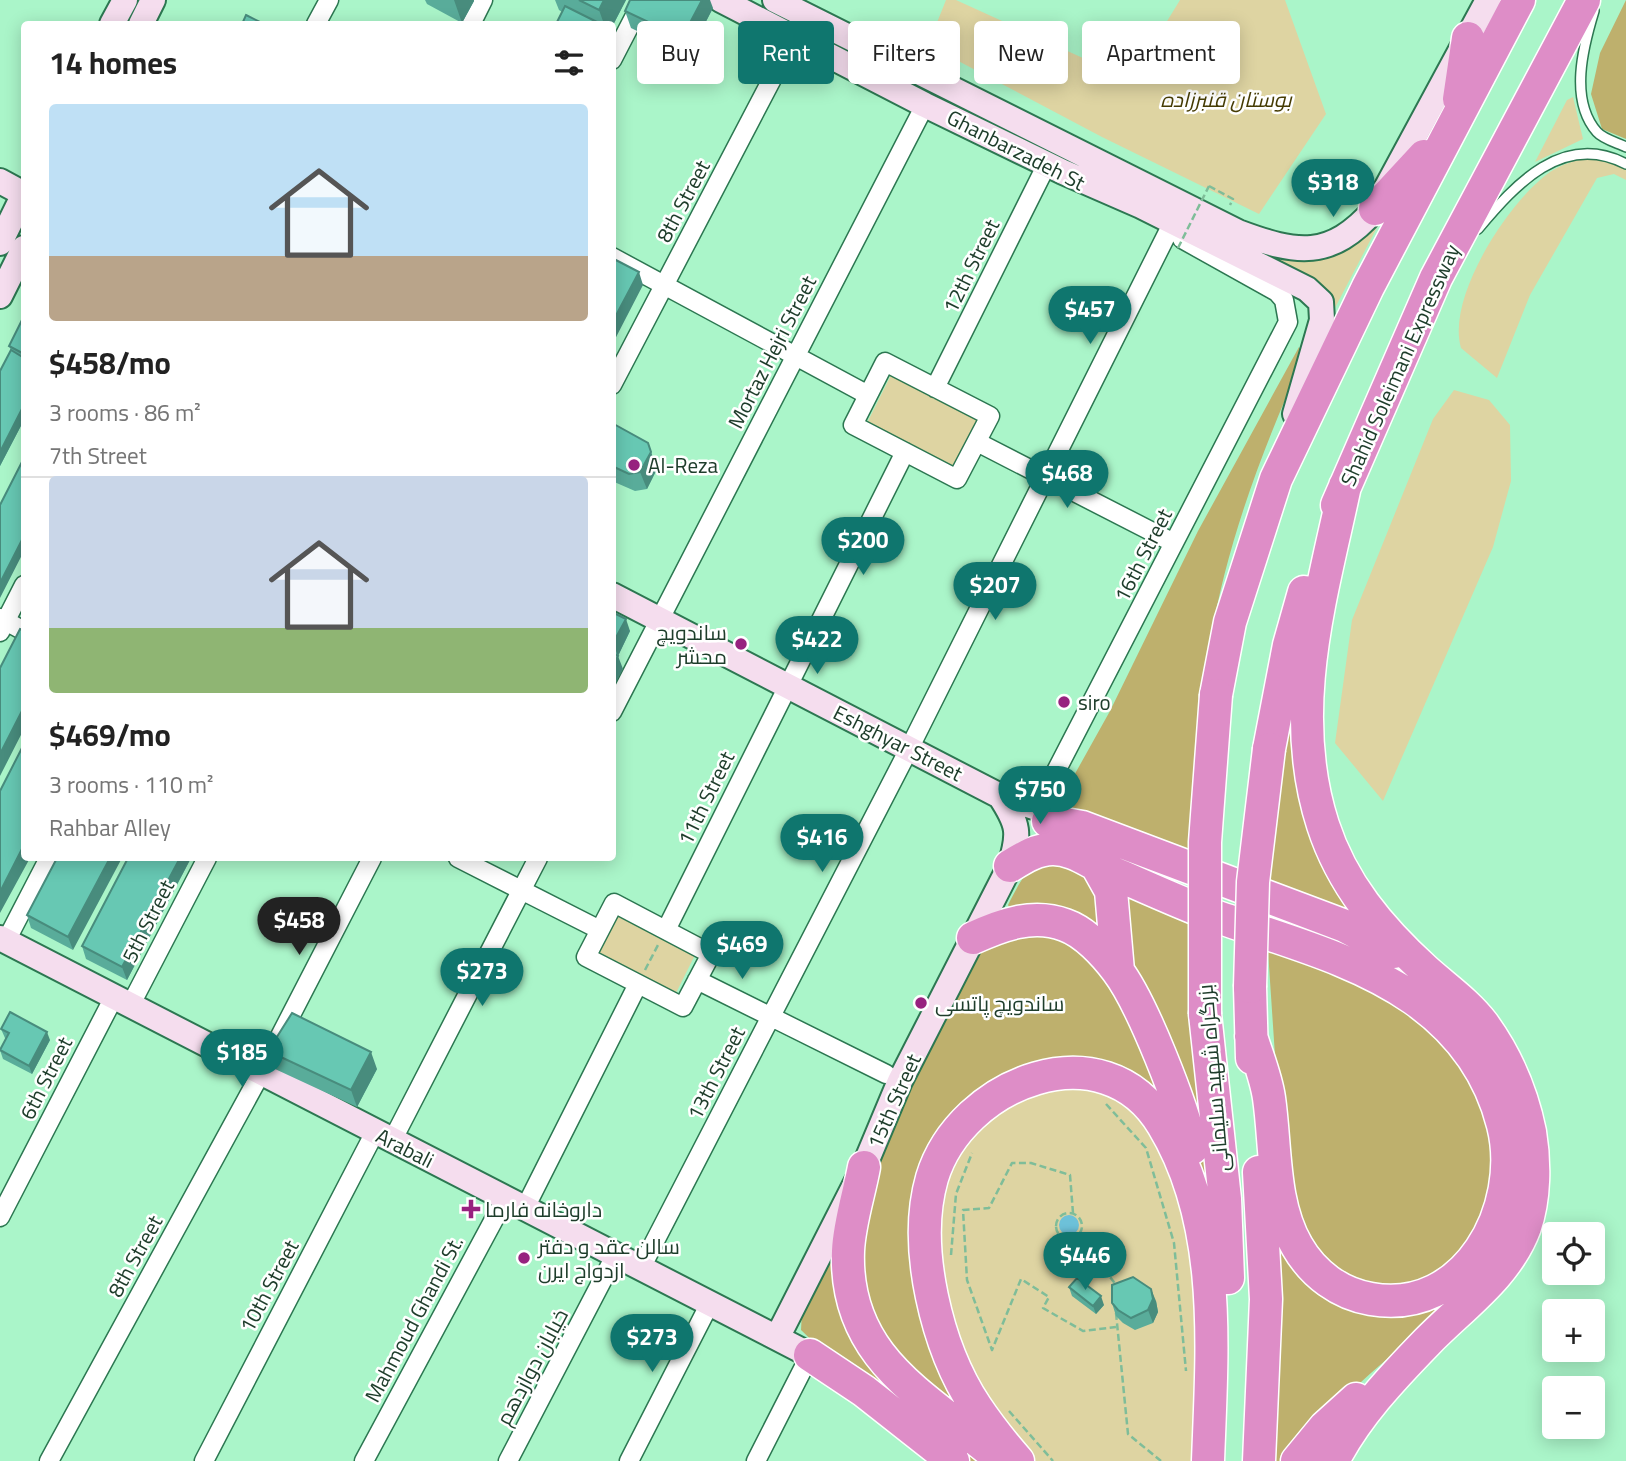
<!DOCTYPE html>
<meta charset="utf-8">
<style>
body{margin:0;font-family:Georgia,Cairo,serif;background:#f6f6f6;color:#222;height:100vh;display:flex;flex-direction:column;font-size:26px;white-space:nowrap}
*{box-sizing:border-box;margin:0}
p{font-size:23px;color:#767676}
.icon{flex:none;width:38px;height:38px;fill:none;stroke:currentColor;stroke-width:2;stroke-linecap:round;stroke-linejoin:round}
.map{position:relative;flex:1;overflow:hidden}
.details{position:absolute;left:21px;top:21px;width:595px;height:840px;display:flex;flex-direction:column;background:#fff;border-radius:7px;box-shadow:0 4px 18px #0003}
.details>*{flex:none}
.guide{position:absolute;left:637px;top:21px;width:665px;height:63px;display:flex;gap:14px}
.controls{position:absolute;left:1542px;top:1222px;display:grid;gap:14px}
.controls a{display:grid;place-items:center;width:63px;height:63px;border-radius:7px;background:#fff;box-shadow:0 4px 18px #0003;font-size:35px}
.price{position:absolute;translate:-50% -60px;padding:0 16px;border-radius:24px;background:#0f766e;color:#fff;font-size:23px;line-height:46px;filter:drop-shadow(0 2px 4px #0008)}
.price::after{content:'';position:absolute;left:50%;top:42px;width:21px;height:16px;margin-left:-10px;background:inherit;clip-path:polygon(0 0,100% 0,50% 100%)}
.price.selected{background:#222;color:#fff}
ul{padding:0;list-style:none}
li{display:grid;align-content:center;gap:14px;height:371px;padding:0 28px}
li+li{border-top:2px solid #e0e0e0}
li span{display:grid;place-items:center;height:217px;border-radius:7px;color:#555}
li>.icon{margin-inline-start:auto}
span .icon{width:126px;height:126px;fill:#fffc;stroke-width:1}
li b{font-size:30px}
h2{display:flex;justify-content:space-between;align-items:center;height:84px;padding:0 28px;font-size:30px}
.tag{padding:0 24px;border-radius:7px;background:#fff;box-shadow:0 4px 18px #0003;font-size:24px;line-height:63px}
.tag.selected{background:#0f766e;color:#fff}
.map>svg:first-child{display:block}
.green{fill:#ded4a2}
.forest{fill:#beb06d}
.water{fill:#6dc1d9}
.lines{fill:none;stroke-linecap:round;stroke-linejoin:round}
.lane-casing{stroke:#2c7751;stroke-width:12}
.street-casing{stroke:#2c7751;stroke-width:21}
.secondary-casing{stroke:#2c7751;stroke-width:28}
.highway-casing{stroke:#fff;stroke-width:35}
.path{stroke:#7fbd99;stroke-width:2.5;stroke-dasharray:7 3.5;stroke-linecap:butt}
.lane{stroke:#fff;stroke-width:9}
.street{stroke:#fff;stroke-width:18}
.secondary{stroke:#f5ddee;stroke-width:24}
.highway{stroke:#de8dc7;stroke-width:32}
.highway-bridge-casing{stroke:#fff;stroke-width:35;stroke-linecap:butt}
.path-bridge{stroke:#7fbd99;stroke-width:2.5;stroke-dasharray:7 3.5;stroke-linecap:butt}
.highway-bridge{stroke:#de8dc7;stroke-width:32}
.wall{fill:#59ac9a}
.shaded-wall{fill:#488c7d}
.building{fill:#67c8b3;stroke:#488c7d;stroke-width:2}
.poi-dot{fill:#97227f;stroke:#fff;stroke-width:2.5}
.labels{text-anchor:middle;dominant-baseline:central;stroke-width:5;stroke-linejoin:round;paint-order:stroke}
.park-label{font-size:21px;font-style:italic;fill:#463c04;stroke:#fff}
.street-label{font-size:21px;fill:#1e3d2b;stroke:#fff}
.poi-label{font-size:21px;fill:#1e3d2b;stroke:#fff;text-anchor:start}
</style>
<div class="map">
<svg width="1626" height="1461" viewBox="0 0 1626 1461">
<rect width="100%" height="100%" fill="#aaf5c9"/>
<path class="green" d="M946 0H956L1131 80 1180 0H1285L1326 114 1259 214 1102 137 928 45Z
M1573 97 1583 139 1535 162 1567 100Z
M1590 157 1626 168V180L1614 174 1597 178 1530 295 1497 378 1461 348C1446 297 1509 201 1550 172 1562 164 1576 160 1590 157Z
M1394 195 1325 327 1328 316 1253 253 1287 257Z
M891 375 979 420 954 468 867 423Z
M1454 390 1489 400 1510 425 1511 481 1493 547 1383 801 1335 743 1352 620 1433 419Z
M618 915 695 955 675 995 598 955Z
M1057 1080 1083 1081 1139 1107 1191 1217 1202 1461H1028L966 1378 930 1217 973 1122Z"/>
<path class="forest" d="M1626 0V139L1602 129 1591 94 1600 53Z
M1299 347 1304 356C1263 448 1226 544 1210 644 1198 716 1197 791 1191 863L1057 806 1110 711 1198 531Z
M1299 668 1300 707 1367 917 1268 891 1274 800Z
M1046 858 1106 885 1111 956 1013 914 1008 905C1019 884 1025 869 1046 858Z
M1128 894 1190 925 1213 1231 1195 1133 1116 926Z
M1267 909C1298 920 1330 930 1360 944 1445 985 1522 1063 1522 1161 1521 1204 1511 1241 1484 1274 1472 1288 1456 1301 1441 1313 1394 1355 1322 1408 1291 1461H1268C1282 1343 1274 1227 1263 1109 1268 1145 1269 1198 1283 1230 1298 1262 1323 1290 1357 1301 1436 1326 1503 1258 1511 1183 1515 1143 1506 1099 1485 1065 1438 988 1350 949 1267 923Z
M1037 926 1087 954 1150 1053 1181 1136 1123 1080 966 1106 921 1270 1008 1460 868 1326 857 1227 887 1136 987 939Z
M1268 951 1304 961 1407 1004 1478 1075 1501 1183 1452 1274 1383 1295 1314 1262 1283 1175Z
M857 1188 849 1311 996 1461H966L829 1357 801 1330 802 1311Z"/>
<path class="water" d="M1059 1225a10 10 0 1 1 20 0a10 10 0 1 1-20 0Z"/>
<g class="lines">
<g class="lane-casing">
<path id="lane" d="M1594 11C1583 47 1569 100 1597 132 1603 139 1618 143 1626 147
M1478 229C1515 185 1563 131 1626 164"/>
</g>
<g class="street-casing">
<path id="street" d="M316 24 329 0
M471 24 483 0
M612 60 643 0
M612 257 868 395
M885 362 990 416 957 479 853 425Z
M612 385 794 37
M935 388 1047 164
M977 442 1174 543
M0 618 24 631
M0 632 24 585
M612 712 925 105
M1037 808 1288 322 1284 300 1277 292 1182 239
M458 858 600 930
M614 903 711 954 683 1007 586 957Z
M666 930 905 452
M6 941 49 858
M697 980 886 1074
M130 1006 207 858
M392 1141 538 858
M524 1210 638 984
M0 1217 114 997
M640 1270 909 749 1168 232
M49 1461 261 1073 372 858
M204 1461 375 1132
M364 1461 505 1199
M508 1461 615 1256
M629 1461 709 1305
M756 1461 810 1355"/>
</g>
<g class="secondary-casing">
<path id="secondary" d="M721 0 925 105 1063 172 1141 206 1307 289 1321 302 1322 320 1295 414
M775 0 1238 232C1297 254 1330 260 1375 209L1488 0
M112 24 125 0
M141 24 153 0
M0 181 24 194
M0 243 24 194
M0 296 24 248
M612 595 1000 796 1037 808
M0 938 810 1355
M778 1336 864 1167 900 1081 1010 866C1020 833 1019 825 1000 796"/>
</g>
<g class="highway-casing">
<path id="highway" d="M1459 99 1468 38
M1375 209 1424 156
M1337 505 1436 278 1584 0
M1216 695 1230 622 1276 479 1368 287 1519 0
M1269 749 1289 645 1304 592
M1048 821 1082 827 1345 926 1394 952
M1010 866C1023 858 1037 849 1053 849 1073 849 1089 862 1107 870 1143 886 1178 902 1215 916 1282 940 1355 958 1414 999 1458 1030 1490 1073 1503 1125 1524 1208 1466 1316 1371 1299 1340 1294 1313 1274 1297 1246 1272 1203 1276 1146 1269 1098 1266 1077 1257 1056 1251 1036
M1097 866 1111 891 1118 971
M973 938C1001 925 1033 913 1065 925 1085 932 1105 954 1117 970 1143 1004 1182 1106 1192 1148
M1250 987 1252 1058
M1205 1014 1225 1199 1228 1278
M864 1167C859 1194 849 1224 848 1251 844 1360 928 1397 999 1458
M1259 1172 1266 1299 1259 1461
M810 1355 864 1391 953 1461
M1018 1461C1003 1444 988 1425 976 1407 937 1348 912 1247 932 1178 961 1082 1104 1026 1163 1125 1223 1224 1212 1350 1208 1461
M1297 1461 1325 1427 1356 1399
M1333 1461C1356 1416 1392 1378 1427 1342 1462 1306 1507 1276 1525 1227 1535 1198 1535 1162 1530 1132 1522 1092 1507 1057 1483 1024 1467 1003 1445 988 1425 970 1380 929 1342 884 1323 825 1286 711 1321 598 1345 486"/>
</g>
<path class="path" d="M1209 186 1233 199 1230 205
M645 970 658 945
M1106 1104 1146 1148 1174 1243 1186 1371
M1056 1226a13 13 0 1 1 26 0a13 13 0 1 1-26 0Z
M1073 1213 1070 1175 1031 1163H1012L989 1208 963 1210 967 1280 992 1350 1021 1279 1049 1297 1043 1308 1083 1331 1116 1327
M1079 1235 1116 1285
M951 1255 956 1194 972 1153
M1116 1313 1128 1434 1161 1461
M1009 1411 1053 1461"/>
<use href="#lane" class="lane"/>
<use href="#street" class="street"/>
<use href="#secondary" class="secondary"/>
<use href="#highway" class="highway"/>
<g class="highway-bridge-casing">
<path id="highway-bridge" d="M1250 987 1253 882 1269 749
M1205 1014V842L1216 695"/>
</g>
<path class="path-bridge" d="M1178 248 1209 186"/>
<use href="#highway-bridge" class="highway-bridge"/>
</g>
<path class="wall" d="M425 0H474V1L462 23 427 4Z
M555 0H626L612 27V24H556L562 12 559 10Z
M713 8 688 56 631 28 625 11Z
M24 316V420L0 466V371L11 350 9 346Z
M612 423 654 460 657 469 647 489 635 491 612 481Z
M612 612 630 631 618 656 612 653Z
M57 858 73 950 31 928 27 915Z
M128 858H191L127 980 86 959 82 946Z
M1 1029 50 1040 32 1074 3 1059 0 1050 6 1039 5 1038Z
M268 1051 377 1069 357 1107 275 1069Z
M1069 1287 1104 1305 1096 1314 1072 1296Z
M1156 1301 1158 1312 1153 1323 1135 1330 1123 1323 1116 1316 1112 1303Z"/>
<path class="shaded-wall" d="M454 0H474V1L462 23Z
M604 0H626L612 27V24H604L599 10Z
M702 0H710L713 8 688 56 682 38Z
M639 272 643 285 612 345V323Z
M24 405V420L0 466V452Z
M648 443 657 469 647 489 640 472Z
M24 536V551L0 598V583Z
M626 619 630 631 618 656 613 643Z
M618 656 623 669 612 690V668Z
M24 707V729L0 776V754Z
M24 845V858H30L0 913V892Z
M110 858H122L73 950 68 937Z
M180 858H191L127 980 122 967Z
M47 1032 50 1040 32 1074 29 1066Z
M371 1052 377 1069 357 1107 351 1090Z
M1151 1289 1156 1301 1158 1312 1153 1323 1148 1310Z
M1101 1296 1104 1305 1096 1314 1093 1306Z"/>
<path class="building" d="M579 0H604L599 10Z
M630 0H702L682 38 625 11Z
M565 6 601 24H556Z
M246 15 264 24H242Z
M612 258 639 272 612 323Z
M24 316V354L9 346Z
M11 350 24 358V405L0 452V371Z
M612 423 648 443 651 452 640 472 629 474 612 466Z
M24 458V536L0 583V505Z
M612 612 626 619 613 643H612Z
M20 629 24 631V707L0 754V668Z
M612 653 618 656 612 668Z
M24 744V845L0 892V791Z
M57 858H110L68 937 27 915Z
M128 858H180L122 967 82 946Z
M10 1012 47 1032 29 1066 0 1050 9 1033 1 1029Z
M292 1013 371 1052 351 1090 268 1051Z
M1133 1277 1151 1289 1153 1299 1148 1310 1131 1318 1118 1310 1112 1303V1285Z
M1077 1278 1101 1296 1093 1306 1069 1287Z"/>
<g class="poi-dot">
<circle cx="634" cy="465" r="7"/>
<circle cx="741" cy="644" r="7"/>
<circle cx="1064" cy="702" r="7"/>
<circle cx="921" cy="1003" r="7"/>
<path d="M467.5 1198.5h7v7h7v7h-7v7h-7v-7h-7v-7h7z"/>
<circle cx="524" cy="1258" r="7"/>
</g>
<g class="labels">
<g class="park-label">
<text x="1226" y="99">بوستان قنبرزاده</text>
</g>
<g class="street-label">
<text transform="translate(1016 150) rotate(27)">Ghanbarzadeh St</text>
<text transform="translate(683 201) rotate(-62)">8th Street</text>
<text transform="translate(971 266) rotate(-64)">12th Street</text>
<text transform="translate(772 352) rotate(-63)">Mortaz Hejri Street</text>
<text transform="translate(1400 365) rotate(-66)">Shahid Soleimani Expressway</text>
<text transform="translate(1143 555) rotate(-63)">16th Street</text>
<text transform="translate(898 743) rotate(27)">Eshghyar Street</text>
<text transform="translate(706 798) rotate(-64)">11th Street</text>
<text transform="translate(148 921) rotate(-63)">5th Street</text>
<text transform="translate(716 1073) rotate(-63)">13th Street</text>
<text transform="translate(46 1078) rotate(-63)">6th Street</text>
<text transform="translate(1213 1078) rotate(-95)">بزرگراه شهید سلیمانی</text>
<text transform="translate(894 1101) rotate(-66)">15th Street</text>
<text transform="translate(405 1148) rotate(27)">Arabali</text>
<text transform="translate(135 1256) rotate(-61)">8th Street</text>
<text transform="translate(269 1286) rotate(-62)">10th Street</text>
<text transform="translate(414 1319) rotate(-62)">Mahmoud Ghandi St.</text>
<text transform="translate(532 1367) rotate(-62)">خیابان دوازدهم</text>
</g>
<g class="poi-label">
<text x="648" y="465">Al-Reza</text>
<text x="727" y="632" text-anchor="end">ساندویچ<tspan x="727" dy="24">محشر</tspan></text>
<text x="1078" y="702">siro</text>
<text x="935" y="1003">ساندویچ پاتسی</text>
<text x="485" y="1209">داروخانه فارما</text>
<text x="538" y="1246">سالن عقد و دفتر<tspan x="538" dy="24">ازدواج ایرن</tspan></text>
</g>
</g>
</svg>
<div class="controls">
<a><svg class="icon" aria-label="locate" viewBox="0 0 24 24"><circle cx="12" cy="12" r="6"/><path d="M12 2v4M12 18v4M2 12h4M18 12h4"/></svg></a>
<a>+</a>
<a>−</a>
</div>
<b class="price" style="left:1333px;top:219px">$318</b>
<b class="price" style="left:1090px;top:346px">$457</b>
<b class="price" style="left:1067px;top:510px">$468</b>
<b class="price" style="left:863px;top:577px">$200</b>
<b class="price" style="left:995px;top:622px">$207</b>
<b class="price" style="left:817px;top:676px">$422</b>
<b class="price" style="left:1040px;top:826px">$750</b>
<b class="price" style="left:822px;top:874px">$416</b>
<b class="price selected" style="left:299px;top:957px">$458</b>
<b class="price" style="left:742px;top:981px">$469</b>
<b class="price" style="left:482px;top:1008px">$273</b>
<b class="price" style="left:242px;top:1089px">$185</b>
<b class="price" style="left:1085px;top:1292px">$446</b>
<b class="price" style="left:652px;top:1374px">$273</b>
<div class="guide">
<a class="tag">Buy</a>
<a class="tag selected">Rent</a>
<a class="tag">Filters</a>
<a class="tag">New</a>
<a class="tag">Apartment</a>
</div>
<section class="details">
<h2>14 homes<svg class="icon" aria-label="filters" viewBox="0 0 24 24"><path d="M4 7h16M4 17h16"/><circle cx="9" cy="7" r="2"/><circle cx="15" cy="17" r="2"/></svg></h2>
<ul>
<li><span style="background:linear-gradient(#bfe0f5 70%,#b9a48a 0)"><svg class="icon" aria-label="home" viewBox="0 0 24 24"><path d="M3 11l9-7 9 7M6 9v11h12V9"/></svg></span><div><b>$458/mo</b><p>3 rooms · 86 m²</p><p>7th Street</p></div></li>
<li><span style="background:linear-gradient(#c9d6e8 70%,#8fb573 0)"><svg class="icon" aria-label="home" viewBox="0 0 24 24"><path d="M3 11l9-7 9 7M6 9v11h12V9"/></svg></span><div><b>$469/mo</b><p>3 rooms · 110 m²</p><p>Rahbar Alley</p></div></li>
</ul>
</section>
</div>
